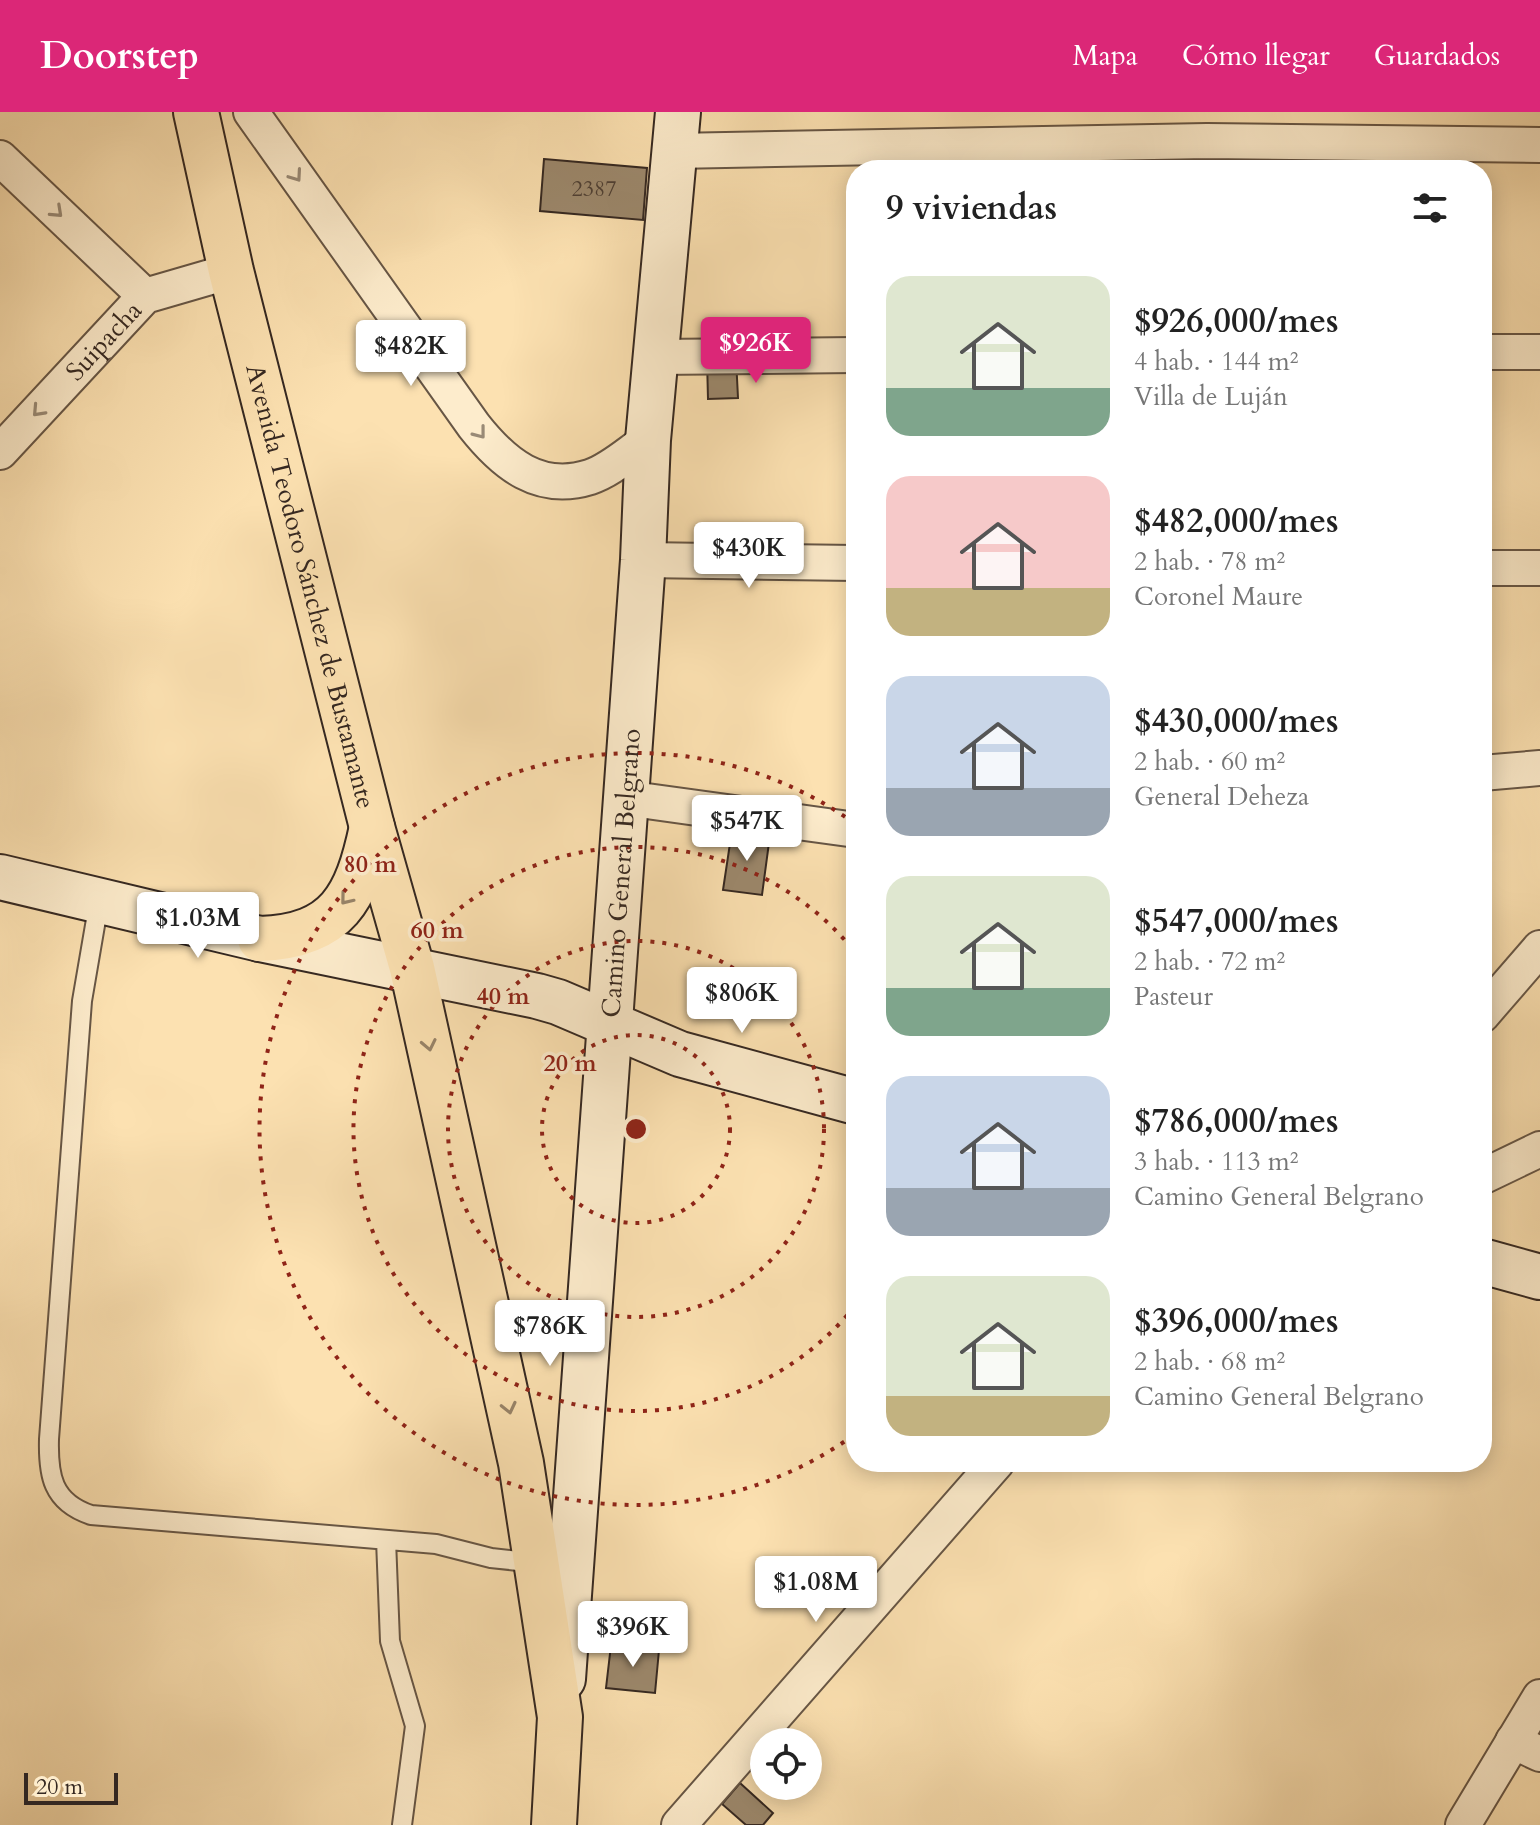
<!DOCTYPE html>
<html lang="es">
<meta charset="utf-8">
<style>
body{margin:0;font-family:Cardo,serif;background:#f6f6f6;color:#222;height:100vh;display:flex;flex-direction:column;font-size:30px;white-space:nowrap}
*{box-sizing:border-box;margin:0}
p{font-size:26px;color:#767676}
.icon{flex:none;width:44px;height:44px;fill:none;stroke:currentColor;stroke-width:2;stroke-linecap:round;stroke-linejoin:round}
.map{position:relative;flex:1;overflow:hidden}
.drawer{position:absolute;left:846px;top:48px;width:646px;height:1312px;display:flex;flex-direction:column;background:#fff;border-radius:32px;box-shadow:0 4px 20px #0003}
.drawer>*{flex:none}
.controls{position:absolute;left:750px;top:1616px;display:grid;gap:16px}
.controls a{display:grid;place-items:center;width:72px;height:72px;border-radius:50%;background:#fff;box-shadow:0 4px 20px #0003;font-size:40px}
.scale{position:absolute;left:24px;bottom:20px;width:94px;box-sizing:border-box;padding-left:8px;border:4px solid #352821;border-top:0;font-size:22px;line-height:28px;white-space:nowrap;color:#352821;-webkit-text-stroke:6px #fdeccc;paint-order:stroke}
.price{position:absolute;translate:-50% -68px;padding:0 18px;border-radius:8px;background:#fff;color:#222;font-size:26px;line-height:52px;filter:drop-shadow(0 2px 4px #0008)}
.price::after{content:'';position:absolute;left:50%;top:48px;width:24px;height:18px;margin-left:-12px;background:inherit;clip-path:polygon(0 0,100% 0,50% 100%)}
.price.active{background:#db2777;color:#fff}
ul{padding:0;list-style:none}
li{display:flex;align-items:center;gap:24px;height:200px;padding:0 40px}
li span{display:grid;place-items:center;flex:none;width:224px;height:160px;border-radius:24px;color:#555}
li>.icon{margin-inline-start:auto}
span .icon{width:96px;height:96px;fill:#fffc;stroke-width:1}
li b{font-size:34px}
h2{display:flex;justify-content:space-between;align-items:center;height:96px;padding:0 40px;font-size:34px}
header{display:flex;align-items:center;gap:48px;box-sizing:border-box;height:112px;padding:0 40px;background:#db2777;color:#fff}
header strong{font-size:38px}
nav{display:flex;gap:44px;margin-inline-start:auto;font-size:28px}
.map>svg:first-child{display:block}
.building{fill:#9c886c;stroke:#352821;stroke-width:2}
.lines{fill:none;stroke-linecap:round;stroke-linejoin:round}
.lane-casing{stroke:#675645;stroke-width:22}
.street-casing{stroke:#675645;stroke-width:38}
.secondary-casing{stroke:#352821;stroke-width:48}
.primary-casing{stroke:#352821;stroke-width:48}
.lane{stroke:#fdeccc;stroke-width:18}
.street{stroke:#fdeccc;stroke-width:34}
.secondary{stroke:#fdeccc;stroke-width:44}
.primary{stroke:#fce1b1;stroke-width:44}
.oneway{stroke:#998a76}
.oneway2{stroke:#988469}
.ring{fill:none;stroke:#8f2418;stroke-width:4;stroke-dasharray:4 8}
.labels{text-anchor:middle;dominant-baseline:central;stroke-width:7;stroke-linejoin:round;paint-order:stroke}
.number-label{font-size:22px;fill:#4f4034}
.street-label{font-size:26px;fill:#352821;stroke:#fdeccc}
.centre{fill:#8f2418;stroke:#fdeccc;stroke-width:4}
.ring-label{font-size:24px;text-anchor:middle;font-weight:bold;fill:#8f2418;stroke:#fdeccc;stroke-width:7;stroke-linejoin:round;paint-order:stroke}
</style>
<header>
<strong>Doorstep</strong>
<nav><a>Mapa</a><a>Cómo llegar</a><a>Guardados</a></nav>
</header>
<div class="map">
<svg width="1540" height="1713" viewBox="0 0 1540 1713">
<rect width="100%" height="100%" fill="#fce1b1"/>
<filter id="stains"><feTurbulence type="fractalNoise" baseFrequency=".0025" numOctaves="4"/><feColorMatrix values="0 0 0 0 .2 0 0 0 0 .09 0 0 0 0 .02 0 0 0 .5 -.17"/></filter>
<radialGradient id="worn" r=".72"><stop offset=".6" stop-color="#630" stop-opacity="0"/><stop offset="1" stop-color="#630" stop-opacity=".3"/></radialGradient>
<path class="building" d="M544 47 647 56 643 108 540 99Z
M736 246 738 286 708 287 707 247Z
M732 718 770 723 762 783 723 778Z
M611 1533 659 1538 655 1581 606 1576Z
M740 1671 773 1701 763 1713H746L722 1692Z"/>
<g class="lines">
<g class="lane-casing">
<path id="lane" d="M99 790 82 889 49 1327C48 1363 52 1390 91 1403L436 1432 491 1446 537 1451
M386 1428 390 1529 415 1614 402 1713"/>
</g>
<g class="street-casing">
<g id="street">
<path d="M251 0 474 314C504 352 539 381 590 365 611 358 630 340 648 328"/>
<path d="M674 39 1207 29 1540 33"/>
<path d="M0 46 145 184"/>
<path d="M1482 240H1540"/>
<path d="M655 245 856 243"/>
<path id="s1" d="M0 340 145 184 231 159"/>
<path d="M643 448 856 451"/>
<path d="M1482 456H1540"/>
<path d="M1482 661 1540 656"/>
<path d="M625 686 856 718"/>
<path d="M1482 903 1540 836"/>
<path d="M1482 1065 1540 1037"/>
<path d="M1513 1629 1540 1642"/>
<path d="M679 1713 997 1350"/>
<path d="M1463 1713 1540 1585"/>
</g>
</g>
<g class="secondary-casing">
<g id="secondary">
<path d="M0 765 260 827 537 884 558 890 680 942 856 990"/>
<path d="M1482 1149 1540 1165"/>
<path id="s2" d="M563 1567 643 448 648 328 678 0"/>
</g>
</g>
<g class="primary-casing">
<g id="primary">
<path id="s3" d="M196 0 231 159 372 715 412 856 521 1351 560 1605 554 1713"/>
<path d="M260 827C338 824 357 786 372 715"/>
</g>
</g>
<use href="#lane" class="lane"/>
<use href="#street" class="street"/>
<use href="#secondary" class="secondary"/>
<use href="#primary" class="primary"/>
</g>
<defs><path id="oneway-chevron" d="M-2-3.5L2.5 0L-2 3.5" fill="none" stroke-width="1.6" stroke-linecap="round" stroke-linejoin="round" transform="scale(2)"/></defs>
<g class="oneway">
<use href="#oneway-chevron" transform="translate(296 64) rotate(55)"/>
<use href="#oneway-chevron" transform="translate(57 100) rotate(43)"/>
<use href="#oneway-chevron" transform="translate(38 299) rotate(133)"/>
<use href="#oneway-chevron" transform="translate(480 321) rotate(52)"/>
</g>
<g class="oneway2">
<use href="#oneway-chevron" transform="translate(346 787) rotate(129)"/>
<use href="#oneway-chevron" transform="translate(429 933) rotate(78)"/>
<use href="#oneway-chevron" transform="translate(509 1296) rotate(77)"/>
</g>
<g class="ring">
<circle cx="636" cy="1017" r="94"/>
<circle cx="636" cy="1017" r="188"/>
<path d="M855 1194A282 282 0 1 1 855 840"/>
<path d="M854 1323A376 376 0 1 1 854 711"/>
</g>
<g class="labels">
<g class="number-label">
<text x="594" y="77">2387</text>
</g>
<g class="street-label">
<text stroke="none"><textPath href="#s1" startOffset="152">Suipacha</textPath></text>
<text stroke="none"><textPath href="#s3" startOffset="488">Avenida Teodoro Sánchez de Bustamante</textPath></text>
<text stroke="none"><textPath href="#s2" startOffset="808">Camino General Belgrano</textPath></text>
</g>
</g>
<circle cx="636" cy="1017" r="12" class="centre"/>
<g class="ring-label">
<text x="370" y="760">80 m</text>
<text x="437" y="826">60 m</text>
<text x="503" y="892">40 m</text>
<text x="570" y="959">20 m</text>
</g>
<rect width="100%" height="100%" filter="url(#stains)"/>
<rect width="100%" height="100%" fill="url(#worn)"/>
</svg>
<div class="controls">
<a><svg class="icon" aria-label="locate" viewBox="0 0 24 24"><circle cx="12" cy="12" r="6"/><path d="M12 2v4M12 18v4M2 12h4M18 12h4"/></svg></a>
</div>
<div class="scale">20 m</div>
<b class="price active" style="left:756px;top:273px">$926K</b>
<b class="price" style="left:411px;top:276px">$482K</b>
<b class="price" style="left:749px;top:478px">$430K</b>
<b class="price" style="left:747px;top:751px">$547K</b>
<b class="price" style="left:198px;top:848px">$1.03M</b>
<b class="price" style="left:742px;top:923px">$806K</b>
<b class="price" style="left:550px;top:1256px">$786K</b>
<b class="price" style="left:816px;top:1512px">$1.08M</b>
<b class="price" style="left:633px;top:1557px">$396K</b>
<section class="drawer">
<h2>9 viviendas<svg class="icon" aria-label="filters" viewBox="0 0 24 24"><path d="M4 7h16M4 17h16"/><circle cx="9" cy="7" r="2"/><circle cx="15" cy="17" r="2"/></svg></h2>
<ul>
<li><span style="background:linear-gradient(#dfe7d0 70%,#7fa58c 0)"><svg class="icon" aria-label="home" viewBox="0 0 24 24"><path d="M3 11l9-7 9 7M6 9v11h12V9"/></svg></span><div><b>$926,000/mes</b><p>4 hab. · 144 m²</p><p>Villa de Luján</p></div></li>
<li><span style="background:linear-gradient(#f6c9c9 70%,#c2b280 0)"><svg class="icon" aria-label="home" viewBox="0 0 24 24"><path d="M3 11l9-7 9 7M6 9v11h12V9"/></svg></span><div><b>$482,000/mes</b><p>2 hab. · 78 m²</p><p>Coronel Maure</p></div></li>
<li><span style="background:linear-gradient(#c9d6e8 70%,#9aa5b1 0)"><svg class="icon" aria-label="home" viewBox="0 0 24 24"><path d="M3 11l9-7 9 7M6 9v11h12V9"/></svg></span><div><b>$430,000/mes</b><p>2 hab. · 60 m²</p><p>General Deheza</p></div></li>
<li><span style="background:linear-gradient(#dfe7d0 70%,#7fa58c 0)"><svg class="icon" aria-label="home" viewBox="0 0 24 24"><path d="M3 11l9-7 9 7M6 9v11h12V9"/></svg></span><div><b>$547,000/mes</b><p>2 hab. · 72 m²</p><p>Pasteur</p></div></li>
<li><span style="background:linear-gradient(#c9d6e8 70%,#9aa5b1 0)"><svg class="icon" aria-label="home" viewBox="0 0 24 24"><path d="M3 11l9-7 9 7M6 9v11h12V9"/></svg></span><div><b>$786,000/mes</b><p>3 hab. · 113 m²</p><p>Camino General Belgrano</p></div></li>
<li><span style="background:linear-gradient(#dfe7d0 75%,#c2b280 0)"><svg class="icon" aria-label="home" viewBox="0 0 24 24"><path d="M3 11l9-7 9 7M6 9v11h12V9"/></svg></span><div><b>$396,000/mes</b><p>2 hab. · 68 m²</p><p>Camino General Belgrano</p></div></li>
</ul>
</section>
</div>
